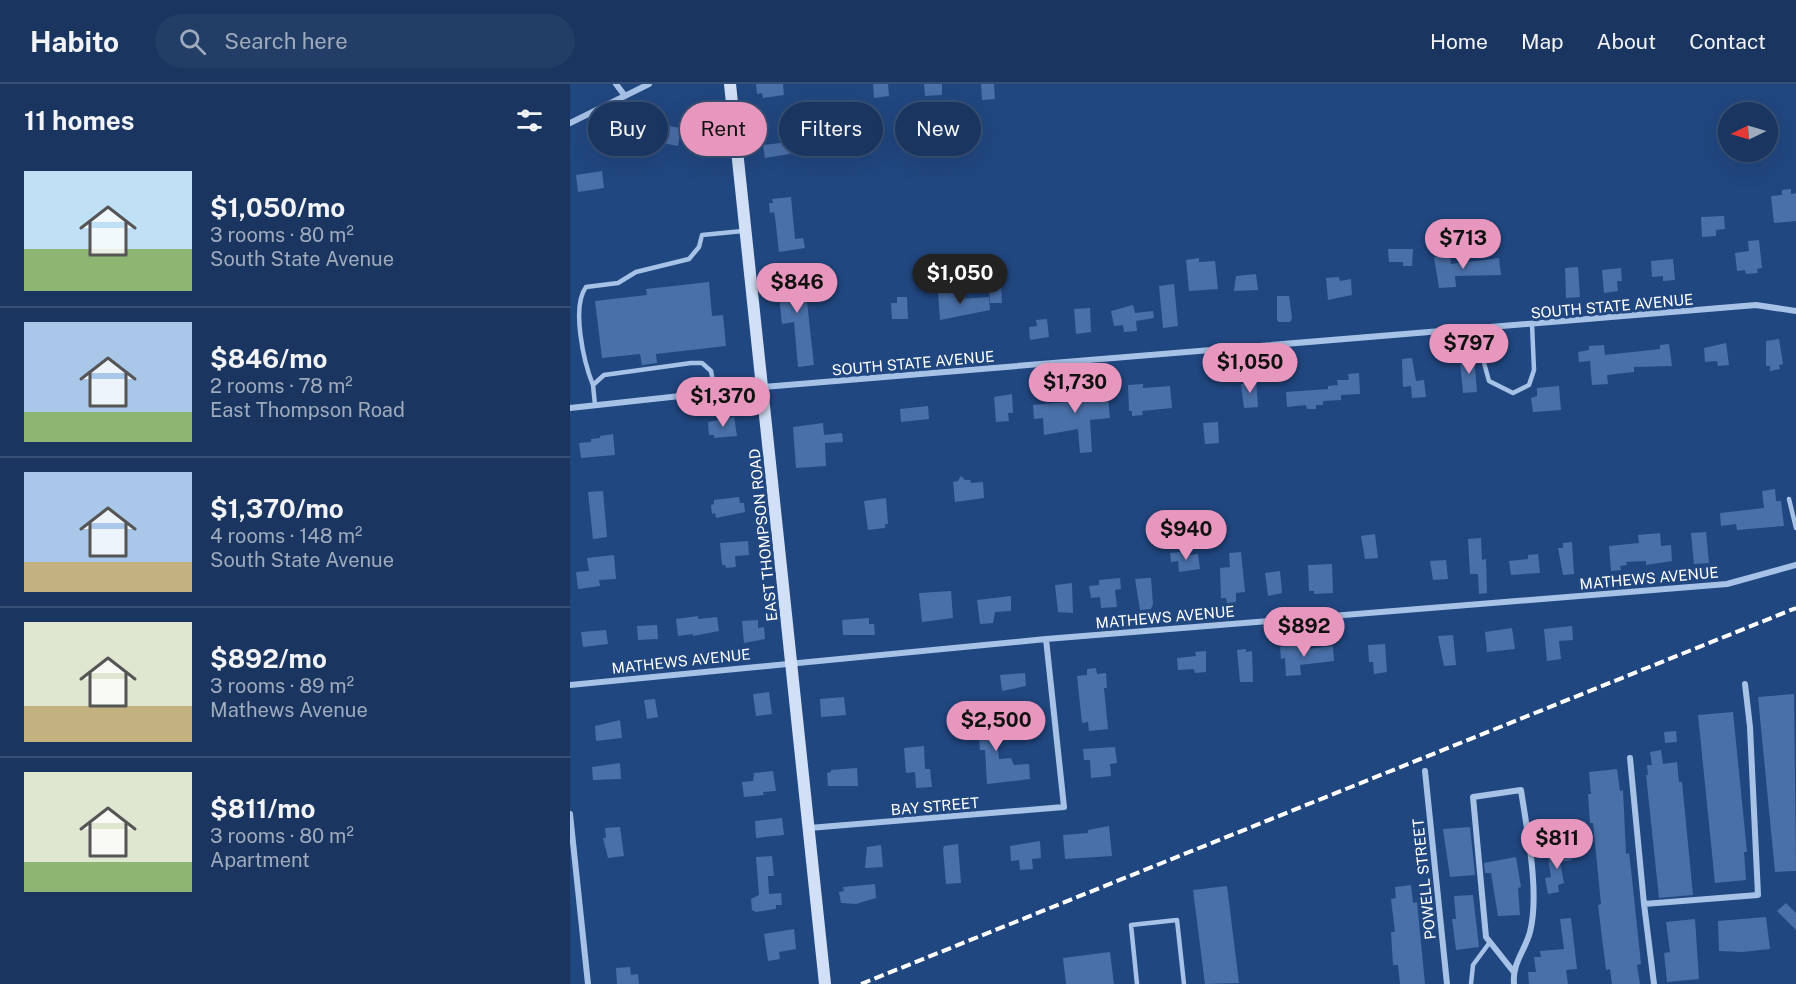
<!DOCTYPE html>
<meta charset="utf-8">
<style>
body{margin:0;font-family:"Public Sans",sans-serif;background:#223d66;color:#f1f3f6;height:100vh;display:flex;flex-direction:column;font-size:22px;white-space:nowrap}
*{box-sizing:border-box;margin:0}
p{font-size:20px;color:#9fabbd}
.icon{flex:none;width:33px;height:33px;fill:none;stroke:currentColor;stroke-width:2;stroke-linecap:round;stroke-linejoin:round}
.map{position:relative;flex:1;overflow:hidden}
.panel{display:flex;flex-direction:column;background:#193560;width:570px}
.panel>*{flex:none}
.hud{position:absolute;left:18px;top:18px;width:570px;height:54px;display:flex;gap:12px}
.needle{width:39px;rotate:265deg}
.fabs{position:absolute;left:1148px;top:18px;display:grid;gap:12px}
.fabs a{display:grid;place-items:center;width:60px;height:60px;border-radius:50%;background:#193560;box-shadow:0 6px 24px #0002,0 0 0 2px #375075;font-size:30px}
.price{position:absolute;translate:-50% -51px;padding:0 14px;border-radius:21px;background:#e797bd;color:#111;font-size:20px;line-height:39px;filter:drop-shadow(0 2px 3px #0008)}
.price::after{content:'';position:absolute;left:50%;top:36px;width:18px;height:14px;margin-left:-9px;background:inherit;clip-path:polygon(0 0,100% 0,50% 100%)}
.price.active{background:#222;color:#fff}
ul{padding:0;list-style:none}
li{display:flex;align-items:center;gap:18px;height:150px;padding:0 24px}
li+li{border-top:2px solid #375075}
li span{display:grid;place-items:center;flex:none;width:168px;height:120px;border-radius:0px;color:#555}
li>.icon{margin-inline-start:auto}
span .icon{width:72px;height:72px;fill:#fffc;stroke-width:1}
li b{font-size:26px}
h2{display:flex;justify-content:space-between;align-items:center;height:72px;padding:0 24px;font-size:26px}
.pill{padding:0 21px;border-radius:27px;background:#193560;box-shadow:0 6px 24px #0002,0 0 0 2px #375075;font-size:21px;line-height:54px}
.pill.active{background:#e797bd;color:#111}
header{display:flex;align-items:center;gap:36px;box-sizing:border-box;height:84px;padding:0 30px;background:#193560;border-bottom:2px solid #375075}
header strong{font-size:28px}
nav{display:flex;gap:33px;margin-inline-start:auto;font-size:21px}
.search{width:420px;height:54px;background:#223d66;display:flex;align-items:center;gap:15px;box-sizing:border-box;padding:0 21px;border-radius:33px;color:#9fabbd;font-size:22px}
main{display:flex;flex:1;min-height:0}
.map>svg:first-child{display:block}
.building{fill:#4a70a9}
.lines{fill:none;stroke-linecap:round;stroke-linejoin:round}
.service{stroke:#a7c2e7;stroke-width:4.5}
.minor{stroke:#a7c2e7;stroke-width:6}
.secondary{stroke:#d1e0f6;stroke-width:12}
.rail{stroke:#fff;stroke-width:4;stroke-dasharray:10 4.5;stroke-linecap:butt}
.labels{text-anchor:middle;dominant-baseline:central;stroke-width:6;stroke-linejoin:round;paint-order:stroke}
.street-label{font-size:15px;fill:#fff;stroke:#214780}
</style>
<header>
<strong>Habito</strong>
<div class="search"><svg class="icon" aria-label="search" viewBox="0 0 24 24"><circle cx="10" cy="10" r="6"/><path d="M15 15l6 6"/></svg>Search here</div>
<nav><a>Home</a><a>Map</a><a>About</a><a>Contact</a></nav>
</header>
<main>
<section class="panel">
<h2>11 homes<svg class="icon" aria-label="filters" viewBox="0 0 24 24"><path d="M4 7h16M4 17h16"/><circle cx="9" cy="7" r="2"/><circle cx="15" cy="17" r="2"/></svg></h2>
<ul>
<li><span style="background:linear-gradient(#bfe0f5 65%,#8fb573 0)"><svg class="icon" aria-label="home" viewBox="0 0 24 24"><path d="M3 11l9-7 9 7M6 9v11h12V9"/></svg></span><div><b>$1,050/mo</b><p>3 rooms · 80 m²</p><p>South State Avenue</p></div></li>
<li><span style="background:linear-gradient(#a9c7e8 75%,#8fb573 0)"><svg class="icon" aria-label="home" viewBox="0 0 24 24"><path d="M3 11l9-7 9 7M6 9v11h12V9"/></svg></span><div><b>$846/mo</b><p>2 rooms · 78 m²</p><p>East Thompson Road</p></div></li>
<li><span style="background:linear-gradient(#a9c7e8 75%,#c2b280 0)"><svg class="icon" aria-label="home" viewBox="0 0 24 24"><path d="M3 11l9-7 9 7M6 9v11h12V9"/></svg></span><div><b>$1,370/mo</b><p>4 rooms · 148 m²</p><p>South State Avenue</p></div></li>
<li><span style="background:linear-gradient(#dfe7d0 70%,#c2b280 0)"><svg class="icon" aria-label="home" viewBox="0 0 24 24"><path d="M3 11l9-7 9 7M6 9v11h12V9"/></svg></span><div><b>$892/mo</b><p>3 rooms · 89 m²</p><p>Mathews Avenue</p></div></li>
<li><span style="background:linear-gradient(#dfe7d0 75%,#8fb573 0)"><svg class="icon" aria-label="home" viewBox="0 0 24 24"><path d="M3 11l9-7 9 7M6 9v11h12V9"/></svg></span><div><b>$811/mo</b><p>3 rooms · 80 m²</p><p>Apartment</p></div></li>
</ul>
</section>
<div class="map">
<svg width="1226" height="900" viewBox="0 0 1226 900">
<rect width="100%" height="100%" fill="#214780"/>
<path class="building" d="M186 0H213L214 11 193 14 192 9 187 10Z
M303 0H318L319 12 304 14Z
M354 0H372V11L355 12Z
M411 0H424L425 15 412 16Z
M66 37 111 44 108 62 63 53Z
M219 58 224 60 225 69 195 74 193 61Z
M32 87 34 104 8 108 6 91Z
M1221 105V110L1226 109V137L1204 139 1201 112 1212 111V106Z
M221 113 225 155 233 154 235 164 209 168 205 133 204 128 200 129 199 119H203L202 115Z
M1154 132 1155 145 1146 146V152L1132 153 1131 133Z
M1189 156 1192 184 1187 185 1188 189 1176 190 1175 186 1167 187 1165 169 1179 167 1178 157Z
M818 165H843L842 182H833V178H819Z
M880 171 881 180 929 174 931 191 885 192 886 203 869 204 864 173Z
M629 174V178L645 177 648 205 619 207 616 176Z
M1103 175 1105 196 1093 197V192L1082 193 1081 177Z
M1008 183 1010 213 996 214 995 184Z
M1051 184 1052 197H1047L1048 207 1034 209 1032 186Z
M237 189 238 200H235L244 281 228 283 224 238 212 240 207 192Z
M686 190 688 206 664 207 666 192Z
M769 193 770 197 781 195 782 211 758 216 756 194Z
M139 198 142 232 153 231 156 262 86 270 87 279 72 281 70 270 32 274 25 217 77 211 76 205Z
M604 200 608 242 593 244 589 202Z
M431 202 432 219H420L419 203Z
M389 207 390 215 419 213 420 226 370 236 368 209Z
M707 212H719L722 234 720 238H709L707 236Z
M327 213H337L338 235H322L321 219H327Z
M563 221 565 229 583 227 584 234 566 237 567 247 554 248 553 241 544 242 541 227Z
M520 224 521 248 506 250 504 225Z
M477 235 479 253 460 256 459 243 467 242 466 236Z
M1209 255 1213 280 1209 281 1210 285 1200 287V282H1196V257Z
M1156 259 1159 281 1148 282 1147 277 1135 278 1134 264Z
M1099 260 1102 282 1064 283V288L1037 291 1038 300 1022 301 1020 277 1009 278 1008 268 1019 266V262L1034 261 1035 271 1090 265V261Z
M904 272 907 308 893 309 890 277 895 276V273Z
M842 274 846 297 854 296 856 313 842 314 841 302 833 303 832 275Z
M789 289 790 310 771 311V316L753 317V321H746V325H737L736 321 717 323 716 308 758 305V302L768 301 767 296H779L778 290Z
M686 295 688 323 674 324 671 300H678L677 296Z
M573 300V304L600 302 602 324 572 327 573 331 562 332V327H559L558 301Z
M989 302 991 326 963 328 961 314 967 312V304Z
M537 304 540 334 520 336 522 368 510 369 508 345 474 351 473 334 464 335 463 321 497 318 496 308Z
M442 310 443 329H438L439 337 426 338 424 313Z
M358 322 359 335 331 338 330 325Z
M164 333 167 352 144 354V351H139L138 338Z
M648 338 649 359 635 360 633 339Z
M253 339 254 351 272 349 273 358 255 359 256 382 226 384 223 343Z
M43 350 45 371 11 374 9 359 21 358V355L30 354V352Z
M391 392 395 396H400L401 399 413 398 414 414 385 418 383 398 388 397Z
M1205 405 1206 417H1211L1214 442 1167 446 1166 440 1151 442 1150 429 1194 424 1192 407Z
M33 407 37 453 23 455 18 408Z
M169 413 170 419H174L175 428 146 434 145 429 142 430 141 421 144 420V416Z
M316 414 318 440H315V444L298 446 294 417Z
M1136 448 1139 479 1124 480 1121 449Z
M1090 449 1091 462 1101 461 1102 477 1076 481V477L1056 478 1057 481 1050 482 1051 486 1041 487 1039 462 1069 459 1068 451Z
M805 450 808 474 795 475 791 452Z
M911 454 912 476 916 475 917 509 909 510 908 490H900L898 455Z
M178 457 179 471 165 472 166 483 156 484 155 481H152L150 459Z
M1002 458 1004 490 993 491 988 464H993V459Z
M620 467V471L628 470 630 485 609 488 608 477 601 478 600 469Z
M671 468 675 508 666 509V518L657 519 656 514H651L650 484 660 483 659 469Z
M968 470 970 489 941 491 939 477 958 475V471Z
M44 471 46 495 29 496 30 502 8 505 6 488 19 487 17 474Z
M876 476 878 495 863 496 860 477Z
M762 480 763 509 744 510V507H739L738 481Z
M710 487 712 509 698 512 695 489Z
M550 494 551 505 545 506 547 523 531 524 530 513 521 514 519 502 529 501V496Z
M577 494H581L583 520 581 525 570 526 565 495Z
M502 499 503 529 488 528 485 501Z
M381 507 383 534 352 538 349 509Z
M441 512V527L425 528 423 539 410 540 407 516Z
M128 532V535L147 533 149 547 123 552V550L108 552 106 535Z
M299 534V540H304L305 551H273L272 536Z
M188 536V544L194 543 195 555 174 559 172 537Z
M87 541 88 555 68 556 67 542Z
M1002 542 1003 556 989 557 991 575 977 577 974 545Z
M942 544 945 565 917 568 915 548Z
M36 546 38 560 13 563 11 548Z
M883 551 886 581 874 582 868 552Z
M815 560 817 588 804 590 803 578H799L798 561Z
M728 561 729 566 763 562 764 577 730 581 731 591 716 592 715 574 711 575 710 563Z
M676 565V568L682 567 683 598H670L667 566Z
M636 567V588L625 589 624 585 608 586 607 574 626 572 625 568Z
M526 584 527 590 536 589 537 604H534L538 645 519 647 518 638 512 639 507 592 517 591V585Z
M455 589 456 602 432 607 430 591Z
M199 608 202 630 186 632 183 610Z
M1224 610 1226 787 1205 788 1188 613Z
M274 613 276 631 251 633 250 615Z
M85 615 88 633 77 635 74 616Z
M424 626 429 675 441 674 444 681 459 680 460 695 417 700 415 666H410L408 642H404L403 627Z
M1163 628 1177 768H1174L1176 796 1145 799 1128 631Z
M50 636 52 654 26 657 25 642Z
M1106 647 1107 658 1095 659 1094 648Z
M354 662 355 685H360L362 703 346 704 345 688 336 689 334 664Z
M545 663 547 679 540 680 541 692 521 694 520 676H514L513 665Z
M1091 666 1093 680 1107 678 1109 698H1112L1123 811 1089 814 1076 691H1078L1077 681H1082L1080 668Z
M50 679 51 695 23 696 22 683Z
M287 684 288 702H258L257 689 261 688V686Z
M1047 685 1050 707 1053 706 1056 770 1059 769 1061 785 1071 880 1067 881 1070 900H1042L1040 885 1036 886 1028 821 1031 820 1023 739H1020L1018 710H1021L1019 688Z
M203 687 206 707 193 708 194 711 174 713 172 698 183 697 184 689Z
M212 734 214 751 186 754 185 737Z
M987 738 990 751 973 753 971 741Z
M539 742 542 772 495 775 493 751 518 749V746Z
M50 743 54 772 38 774 33 754H36L35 744Z
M900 743 905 791 880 793 873 745Z
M470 757 471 774 462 775 463 785 450 786 449 776 441 777 440 762Z
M388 760 391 799 376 800 373 765 374 762Z
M311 761 313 783 295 784 297 763Z
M1000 765 1002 776 990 778 994 799 988 801 989 808 978 810 975 794 981 793 978 773 985 772 984 767Z
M202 772 204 792H198L199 810 211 809 212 821H206V825L186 828 182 826 181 815 189 811 186 773Z
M946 773 951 803 948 804 950 831 928 832 921 789H915L914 779Z
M305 800 306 814 286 820 271 819 269 808 274 807 273 803Z
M841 801 843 819 847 818 855 900H830L828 881H823L821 848H825L821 815 826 814 825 803Z
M657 802 669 899 635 900 623 806Z
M903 811 909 863 886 866 882 835H886L884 812Z
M1216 819 1226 829V846L1207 827Z
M1196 833 1200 865 1172 868 1149 867 1148 837Z
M1001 834 1007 885 996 886 998 900H959L958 888H966L964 873H971L970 867 994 865 990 835Z
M1125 835 1129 895 1097 898 1094 869 1100 868 1096 838Z
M224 845 226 865 209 868 210 875 198 877 194 850Z
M540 868 544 900H496L493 874Z
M60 883 61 891 68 890 69 900H47L46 884Z"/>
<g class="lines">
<path class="service" d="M910 245 913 275 919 297 943 309 959 301 964 286 962 240
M23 301C14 279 1 223 16 203L48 199 66 188 119 175 129 163 132 151 173 147
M25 321 23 301 34 291 121 279H132L141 287 145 308
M1219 415 1226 444
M567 900 561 841 607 836 614 900
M901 900 903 881 920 858"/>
<path class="minor" d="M46 0 55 12
M0 39 79 0
M0 324 193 303 1186 221 1226 227
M0 601 476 555 1157 500 1226 481
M1060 674 1074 820
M855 687 877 900
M0 730 18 900
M239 744 494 723 476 555
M943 887 916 853 903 713 951 706C957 747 970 808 960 848 955 867 942 879 944 900
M1084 900 1074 820 1188 811 1180 643 1175 600"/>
<path class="secondary" d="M160 0 255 900"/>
<path class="rail" d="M291 900 1226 524"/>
</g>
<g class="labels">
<g class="street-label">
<text transform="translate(1042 222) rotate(-5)">SOUTH STATE AVENUE</text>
<text transform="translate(343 279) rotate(-5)">SOUTH STATE AVENUE</text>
<text transform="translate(193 451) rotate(-96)">EAST THOMPSON ROAD</text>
<text transform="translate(1079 494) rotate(-5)">MATHEWS AVENUE</text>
<text transform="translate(595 533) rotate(-5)">MATHEWS AVENUE</text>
<text transform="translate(111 577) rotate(-6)">MATHEWS AVENUE</text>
<text transform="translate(365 722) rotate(-5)">BAY STREET</text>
<text transform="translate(854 795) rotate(-96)">POWELL STREET</text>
</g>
</g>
</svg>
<div class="fabs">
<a><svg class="needle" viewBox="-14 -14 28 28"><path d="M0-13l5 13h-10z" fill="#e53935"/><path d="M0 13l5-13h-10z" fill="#9fabbd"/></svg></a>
</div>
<b class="price" style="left:893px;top:186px">$713</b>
<b class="price active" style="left:390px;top:221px">$1,050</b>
<b class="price" style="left:227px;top:230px">$846</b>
<b class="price" style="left:899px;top:291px">$797</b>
<b class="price" style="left:680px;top:310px">$1,050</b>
<b class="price" style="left:505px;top:330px">$1,730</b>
<b class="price" style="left:153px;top:344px">$1,370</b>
<b class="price" style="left:616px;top:477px">$940</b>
<b class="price" style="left:734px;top:574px">$892</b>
<b class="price" style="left:426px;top:668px">$2,500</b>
<b class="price" style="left:987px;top:786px">$811</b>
<div class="hud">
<a class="pill">Buy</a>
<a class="pill active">Rent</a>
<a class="pill">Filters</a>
<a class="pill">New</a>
</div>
</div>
</main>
